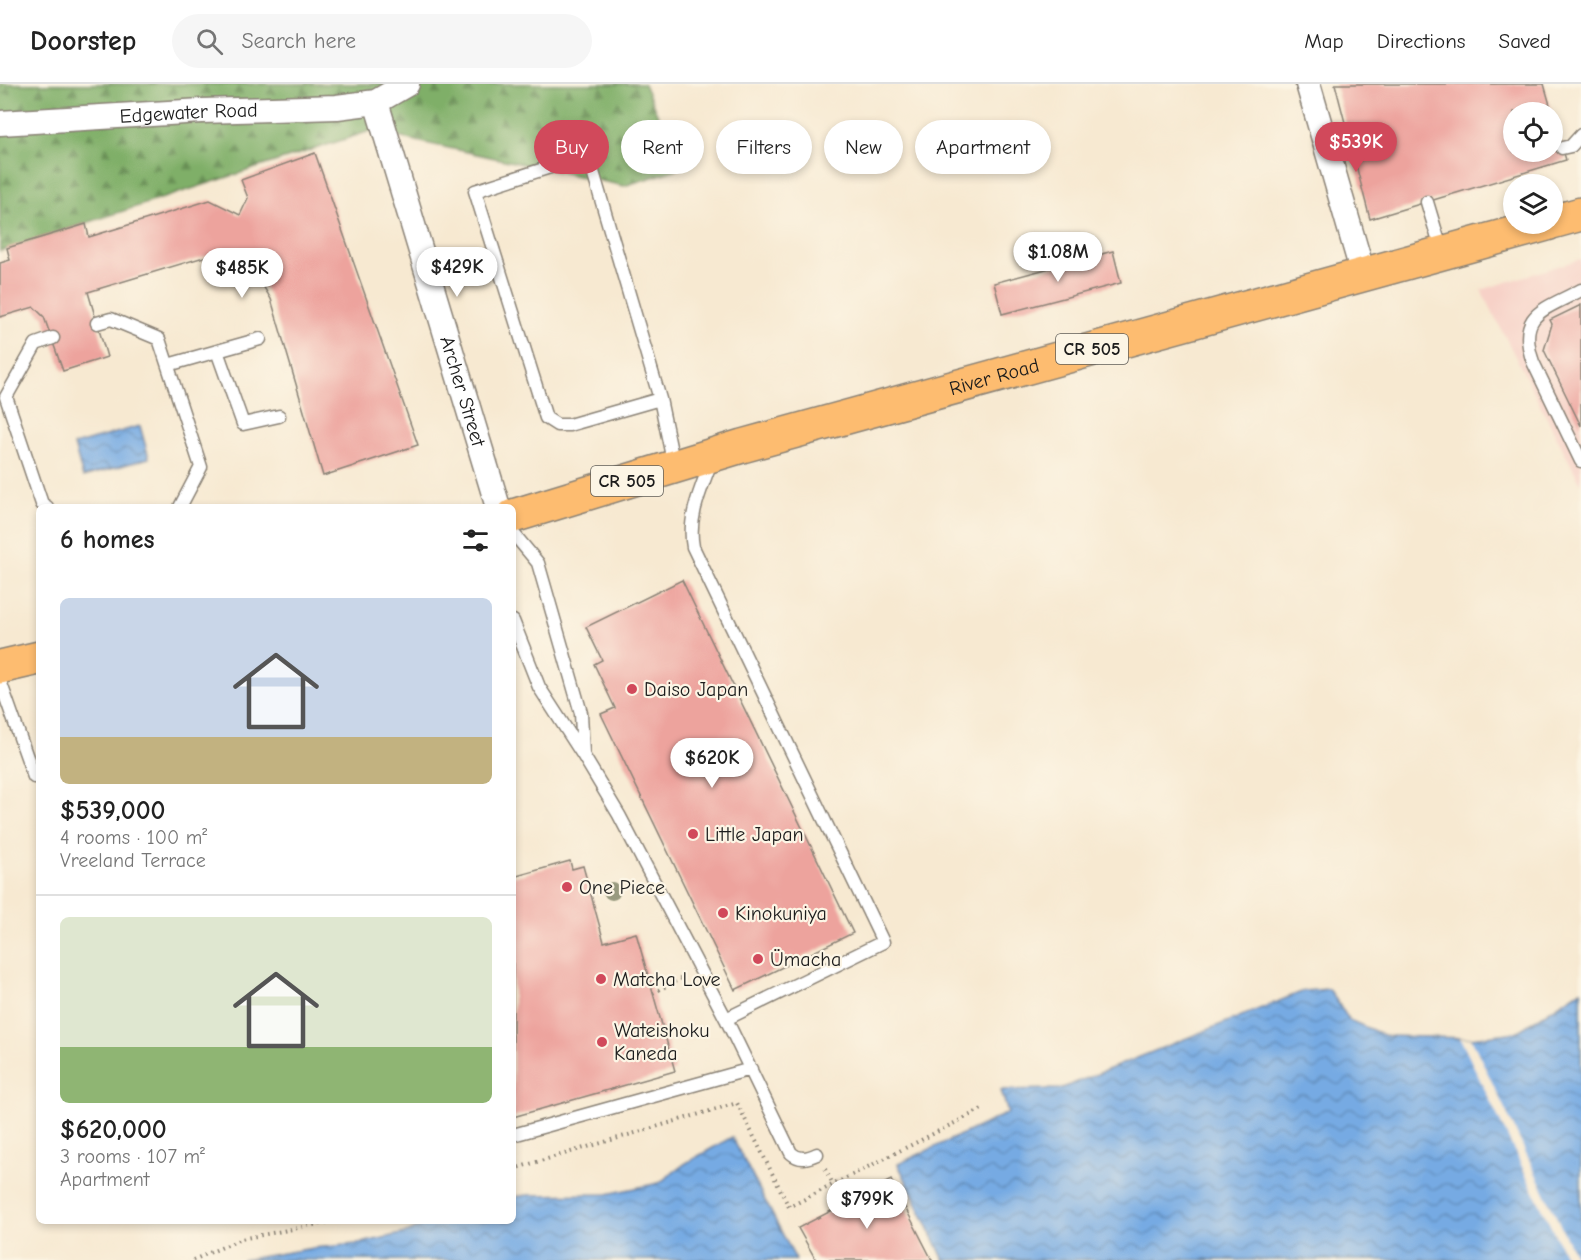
<!DOCTYPE html>
<meta charset="utf-8">
<style>
body{margin:0;font-family:"Comic Neue",sans-serif;background:#f6f6f6;color:#222;height:100vh;display:flex;flex-direction:column;font-size:22px;white-space:nowrap}
*{box-sizing:border-box;margin:0}
p{font-size:20px;color:#767676}
.icon{flex:none;width:33px;height:33px;fill:none;stroke:currentColor;stroke-width:2;stroke-linecap:round;stroke-linejoin:round}
.map{position:relative;flex:1;overflow:hidden}
.details{position:absolute;left:36px;top:420px;width:480px;height:720px;display:flex;flex-direction:column;background:#fff;border-radius:9px;box-shadow:0 3px 9px #0003}
.details>*{flex:none}
.hud{position:absolute;left:534px;top:36px;width:570px;height:54px;display:flex;gap:12px}
.controls{position:absolute;left:1503px;top:18px;display:grid;gap:12px}
.controls a{display:grid;place-items:center;width:60px;height:60px;border-radius:50%;background:#fff;box-shadow:0 3px 9px #0003;font-size:30px}
.price{position:absolute;translate:-50% -51px;padding:0 14px;border-radius:21px;background:#fff;color:#222;font-size:20px;line-height:39px;filter:drop-shadow(0 2px 3px #0008)}
.price::after{content:'';position:absolute;left:50%;top:36px;width:18px;height:14px;margin-left:-9px;background:inherit;clip-path:polygon(0 0,100% 0,50% 100%)}
.price.current{background:#d1495b;color:#fff}
ul{padding:0;list-style:none}
li{display:grid;align-content:center;gap:12px;height:318px;padding:0 24px}
li+li{border-top:2px solid #e0e0e0}
li span{display:grid;place-items:center;height:186px;border-radius:9px;color:#555}
li>.icon{margin-inline-start:auto}
span .icon{width:108px;height:108px;fill:#fffc;stroke-width:1}
li b{font-size:26px}
h2{display:flex;justify-content:space-between;align-items:center;height:72px;padding:0 24px;font-size:26px}
.tag{padding:0 21px;border-radius:27px;background:#fff;box-shadow:0 3px 9px #0003;font-size:21px;line-height:54px}
.tag.current{background:#d1495b;color:#fff}
header{display:flex;align-items:center;gap:36px;box-sizing:border-box;height:84px;padding:0 30px;background:#fff;border-bottom:2px solid #e0e0e0}
header strong{font-size:28px}
nav{display:flex;gap:33px;margin-inline-start:auto;font-size:21px}
.search{width:420px;height:54px;background:#f6f6f6;display:flex;align-items:center;gap:15px;box-sizing:border-box;padding:0 21px;border-radius:33px;color:#767676;font-size:22px}
.map>svg:first-child{display:block}
.built{fill:#f7d1c7}
.forest{fill:url(#forest-firs);stroke:#4e6642;stroke-width:1.5}
.water{fill:url(#water-waves);stroke:#496380;stroke-width:1.5}
.pier{fill:#f7e9d1}
.building{fill:#eda39d}
.lines{fill:none;stroke-linecap:round;stroke-linejoin:round}
.lane-casing{stroke:#8a8276;stroke-width:15}
.street-casing{stroke:#8a8276;stroke-width:27}
.primary-casing{stroke:#8a8276;stroke-width:36}
.path{stroke:#8a8276;stroke-width:4;stroke-dasharray:1.5 4.5;stroke-linecap:butt}
.lane{stroke:#fff;stroke-width:12}
.street{stroke:#fff;stroke-width:24}
.primary{stroke:#fdbc70;stroke-width:33}
.tree{fill:#989a7f}
.poi-dot{fill:#d1495b;stroke:#fcf5e5;stroke-width:2}
.labels{text-anchor:middle;dominant-baseline:central;stroke-width:4.5;stroke-linejoin:round;paint-order:stroke}
.shield{fill:#fcf5e5;stroke:#5f5d58;stroke-width:1.5}
.shield-label{font-size:18px;font-weight:bold;fill:#1c1c1c}
.street-label{font-size:20px;fill:#1c1c1c;stroke:#fcf5e5}
.poi-label{font-size:20px;fill:#1c1c1c;stroke:#fcf5e5;text-anchor:start}
</style>
<header>
<strong>Doorstep</strong>
<div class="search"><svg class="icon" aria-label="search" viewBox="0 0 24 24"><circle cx="10" cy="10" r="6"/><path d="M15 15l6 6"/></svg>Search here</div>
<nav><a>Map</a><a>Directions</a><a>Saved</a></nav>
</header>
<div class="map">
<svg width="1581" height="1176" viewBox="0 0 1581 1176">
<defs>
<pattern id="forest-firs" width="22" height="20" patternUnits="userSpaceOnUse" patternTransform="scale(1.5)"><rect width="22" height="20" fill="#7faf68"/><path d="M5 1l3.5 6h-7zM16 11l3.5 6h-7z" fill="#678e55"/></pattern>
<pattern id="water-waves" width="16" height="10" patternUnits="userSpaceOnUse" patternTransform="scale(1.5)"><rect width="16" height="10" fill="#76aae3"/><path d="M0 5q4-4 8 0t8 0" fill="none" stroke="#608ab7"/></pattern>
</defs>
<rect width="100%" height="100%" fill="#fcf5e5"/>
<filter id="ink" filterUnits="userSpaceOnUse"><feTurbulence type="fractalNoise" baseFrequency=".0167" numOctaves="2"/><feDisplacementMap in="SourceGraphic" scale="12" xChannelSelector="R" yChannelSelector="G"/><feConvolveMatrix kernelMatrix="1 2 1 2 8 2 1 2 1" color-interpolation-filters="sRGB"/></filter>
<filter id="wash" filterUnits="userSpaceOnUse"><feTurbulence type="fractalNoise" baseFrequency=".008" numOctaves="4" result="noise"/><feDisplacementMap in="SourceGraphic" scale="24" xChannelSelector="R" yChannelSelector="G"/><feGaussianBlur stdDeviation="1.35" result="paint"/><feColorMatrix in="noise" values="0 0 0 0 0 0 0 0 0 0 0 0 0 0 0 0 0 1.4 0 .05"/><feComposite in="paint" operator="in"/></filter>
<g filter="url(#wash)">
<rect width="100%" height="100%" fill="#f7e9d1"/>
<path class="built" d="M1581 175V400L1481 206Z"/>
<path class="forest" d="M0 0H644L681 84 624 102 370 47 0 167Z"/>
<path class="water" d="M140 342 149 374 83 393 74 361Z
M1329 905 1349 936 1386 952 1471 954 1517 948 1581 906V1176H944L898 1080 1008 1029 1001 1006 1060 1005 1304 907Z
M732 1053 796 1176H242L313 1164 357 1160 409 1148 431 1137H513V1113L528 1111 607 1110 659 1099 686 1079Z"/>
<path class="pier" d="M1460 954H1471L1577 1176H1567Z"/>
<g id="blocks">
<path class="building" d="M1335 0H1544L1552 28H1514V68H1552L1553 32 1566 76 1370 135Z
M315 69 418 361 323 392 271 215 262 200 207 172 88 208 107 273 63 287 44 233 34 223 0 233V179L10 176 7 164 86 140 89 153 210 116 240 131 248 114 241 96Z
M1113 167 1121 199 1002 230 994 199Z
M1581 221V342L1544 266 1552 240 1550 236Z
M682 496 853 849 735 906 601 630 615 624 594 580 602 576 586 543Z
M570 777 572 785 583 782 604 858 636 849 675 987 513 1033V793Z
M891 1096 932 1176H816L798 1144Z"/>
</g>
</g>
<g filter="url(#ink)">
<use href="#blocks" fill-opacity="0" stroke="#8a8276" stroke-width="1.5"/>
<g class="lines">
<g class="lane-casing">
<path id="lane" d="M1562 64 1571 62 1581 51
M1427 118 1442 168
M1581 206C1544 226 1516 229 1533 278L1581 377
M97 239 111 235 159 255 201 383 180 423
M217 267 243 340 279 332
M168 281 260 255
M660 315 569 341H557L546 334 475 107 588 71 660 315 674 382
M712 375C702 403 687 433 693 463L883 858 726 935
M47 423 42 420 6 313 36 260 53 254
M513 449 538 479 581 629 583 670
M513 537 539 603 583 671 619 731 726 935 791 1069C800 1077 808 1074 817 1070
M0 597 34 693
M513 1051 751 985"/>
</g>
<g class="street-casing">
<g id="street">
<path d="M1308 0 1363 190"/>
<path id="s1" d="M376 18 498 423"/>
<path id="s2" d="M0 39 202 27 337 23 376 18 407 0"/>
</g>
</g>
<g class="primary-casing">
<g id="primary">
<path d="M1552 138 1581 130"/>
<path id="s3" d="M513 432 742 362 1547 140"/>
<path d="M0 583 39 574"/>
</g>
</g>
<path class="path" d="M653 909 684 893
M513 1085 737 1019 789 1123 984 1024
M825 1085 833 1100
M193 1176 241 1155 334 1137"/>
<use href="#lane" class="lane"/>
<use href="#street" class="street"/>
<use href="#primary" class="primary"/>
</g>
<circle class="tree" cx="612" cy="807" r="9"/>
</g>
<g class="poi-dot">
<circle cx="632" cy="605" r="6"/>
<circle cx="693" cy="750" r="6"/>
<circle cx="567" cy="803" r="6"/>
<circle cx="723" cy="829" r="6"/>
<circle cx="758" cy="875" r="6"/>
<circle cx="601" cy="895" r="6"/>
<circle cx="602" cy="958" r="6"/>
</g>
<g class="labels">
<g class="shield">
<rect x="1056" y="250" width="72" height="30" rx="4.5"/>
<rect x="591" y="382" width="72" height="30" rx="4.5"/>
</g>
<g class="shield-label">
<text x="1092" y="265">CR 505</text>
<text x="627" y="397">CR 505</text>
</g>
<g class="street-label">
<text stroke="none"><textPath href="#s2" startOffset="189">Edgewater Road</textPath></text>
<text stroke="none"><textPath href="#s3" startOffset="501">River Road</textPath></text>
<text stroke="none"><textPath href="#s1" startOffset="302">Archer Street</textPath></text>
</g>
<g class="poi-label">
<text x="644" y="605">Daiso Japan</text>
<text x="705" y="750">Little Japan</text>
<text x="579" y="803">One Piece</text>
<text x="735" y="829">Kinokuniya</text>
<text x="770" y="875">Ümacha</text>
<text x="613" y="895">Matcha Love</text>
<text x="614" y="946">Wateishoku<tspan x="614" dy="23">Kaneda</tspan></text>
</g>
</g>
</svg>
<div class="controls">
<a><svg class="icon" aria-label="locate" viewBox="0 0 24 24"><circle cx="12" cy="12" r="6"/><path d="M12 2v4M12 18v4M2 12h4M18 12h4"/></svg></a>
<a><svg class="icon" aria-label="layers" viewBox="0 0 24 24"><path d="M12 4l9 5-9 5-9-5zM3 14l9 5 9-5"/></svg></a>
</div>
<b class="price current" style="left:1356px;top:89px">$539K</b>
<b class="price" style="left:1058px;top:199px">$1.08M</b>
<b class="price" style="left:457px;top:214px">$429K</b>
<b class="price" style="left:242px;top:215px">$485K</b>
<b class="price" style="left:712px;top:705px">$620K</b>
<b class="price" style="left:867px;top:1146px">$799K</b>
<div class="hud">
<a class="tag current">Buy</a>
<a class="tag">Rent</a>
<a class="tag">Filters</a>
<a class="tag">New</a>
<a class="tag">Apartment</a>
</div>
<section class="details">
<h2>6 homes<svg class="icon" aria-label="filters" viewBox="0 0 24 24"><path d="M4 7h16M4 17h16"/><circle cx="9" cy="7" r="2"/><circle cx="15" cy="17" r="2"/></svg></h2>
<ul>
<li><span style="background:linear-gradient(#c9d6e8 75%,#c2b280 0)"><svg class="icon" aria-label="home" viewBox="0 0 24 24"><path d="M3 11l9-7 9 7M6 9v11h12V9"/></svg></span><div><b>$539,000</b><p>4 rooms · 100 m²</p><p>Vreeland Terrace</p></div></li>
<li><span style="background:linear-gradient(#dfe7d0 70%,#8fb573 0)"><svg class="icon" aria-label="home" viewBox="0 0 24 24"><path d="M3 11l9-7 9 7M6 9v11h12V9"/></svg></span><div><b>$620,000</b><p>3 rooms · 107 m²</p><p>Apartment</p></div></li>
</ul>
</section>
</div>
